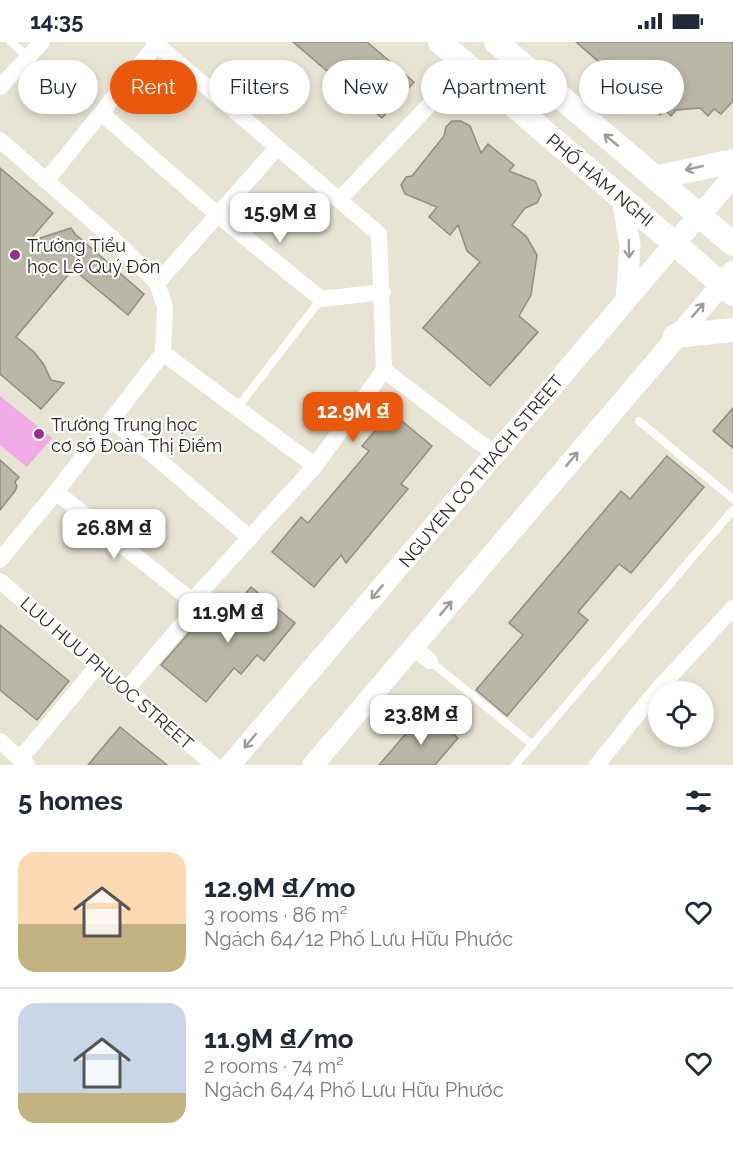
<!DOCTYPE html>
<meta charset="utf-8">
<style>
body{margin:0;font-family:Raleway,sans-serif;background:#f2f2f3;color:#1f2937;height:100vh;display:flex;flex-direction:column;font-size:22px;white-space:nowrap}
*{box-sizing:border-box;margin:0}
p{font-size:20px;color:#747a83}
.icon{flex:none;width:33px;height:33px;fill:none;stroke:currentColor;stroke-width:2;stroke-linecap:round;stroke-linejoin:round}
.map{position:relative;height:723px;overflow:hidden}
.sheet{display:flex;flex-direction:column;background:#fff;flex:1}
.sheet>*{flex:none}
.guide{position:absolute;left:18px;top:18px;width:698px;height:54px;display:flex;gap:12px}
.buttons{position:absolute;left:648px;top:639px;display:grid;gap:12px}
.buttons a{display:grid;place-items:center;width:66px;height:66px;border-radius:50%;background:#fff;box-shadow:0 3px 9px #0003;font-size:30px}
.price{position:absolute;translate:-50% -51px;padding:0 14px;border-radius:12px;background:#fff;color:#222;font-size:20px;line-height:39px;filter:drop-shadow(0 2px 3px #0008)}
.price::after{content:'';position:absolute;left:50%;top:36px;width:18px;height:14px;margin-left:-9px;background:inherit;clip-path:polygon(0 0,100% 0,50% 100%)}
.price.selected{background:#ea580c;color:#fff}
ul{padding:0;list-style:none}
li{display:flex;align-items:center;gap:18px;height:150px;padding:0 18px}
li+li{border-top:2px solid #e0e1e3}
li span{display:grid;place-items:center;flex:none;width:168px;height:120px;border-radius:18px;color:#555}
li>.icon{margin-inline-start:auto}
span .icon{width:72px;height:72px;fill:#fffc;stroke-width:1}
li b{font-size:26px}
h2{display:flex;justify-content:space-between;align-items:center;height:72px;padding:0 18px;font-size:26px}
.tag{padding:0 21px;border-radius:27px;background:#fff;box-shadow:0 3px 9px #0003;font-size:21px;line-height:54px}
.tag.selected{background:#ea580c;color:#fff}
.status{display:flex;justify-content:space-between;align-items:center;height:42px;padding:0 30px;background:#fff;direction:ltr}
.status svg{height:16px;fill:currentColor}
.map>svg:first-child{display:block}
.green{fill:#f1abe6}
.building{fill:#b9b6a6;stroke:#8f8d7d;stroke-width:1.5}
.lines{fill:none;stroke-linecap:round;stroke-linejoin:round}
.service{stroke:#fff;stroke-width:8}
.minor{stroke:#fff;stroke-width:16}
.tertiary{stroke:#fff;stroke-width:21}
.secondary{stroke:#fff;stroke-width:24}
.oneway{stroke:#9e9d9a}
.poi-dot{fill:#9a2e8f;stroke:#fff;stroke-width:2}
.labels{text-anchor:middle;dominant-baseline:central;stroke-width:4.5;stroke-linejoin:round;paint-order:stroke}
.street-label{font-size:18px;fill:#27261f;stroke:#fff}
.poi-label{font-size:18px;fill:#27261f;stroke:#fff;text-anchor:start}
</style>
<div class="status"><b>14:35</b><svg viewBox="0 0 49 12"><path d="M0 12V9h3v3zM5 12V6h3v6zM10 12V3h3v9zM15 12V0h3v12zM26 1h20v11H26zM47 4h2v5h-2z"/></svg></div>
<div class="map">
<svg width="733" height="723" viewBox="0 0 733 723">
<rect width="100%" height="100%" fill="#e7e4d3"/>
<path class="green" d="M0 354 52 396 27 425 0 403Z"/>
<path class="building" d="M293 0H367L414 40 382 76Z
M576 0H733V59L721 72 714 67 708 74 700 66 676 68 671 74 665 68 660 73Z
M452 79H461L470 84 481 111 488 102 514 123 509 129 535 139 541 153 537 161 525 166 512 183 526 194 537 213 531 253 519 274 538 290 490 344 423 286 480 220 467 209 458 183 450 193 429 175 437 165 405 152 401 143 406 135 412 134 444 94 446 85Z
M0 126 53 171 28 200 71 186 75 192 144 252 128 273 73 227 16 295 34 310 44 323 51 338 64 341 41 367 0 332Z
M733 366V406L713 389Z
M391 370 432 404 401 442 408 447 346 521 341 513 314 545 272 510 301 475 308 481 369 409 362 404Z
M667 414 704 445 631 531 619 522 578 570 588 578 507 674 476 648 523 593 509 581 621 449 630 457Z
M0 418 19 435 15 440 17 444 15 449 0 468Z
M251 545 295 581 264 619 257 613 241 632 234 626 206 660 161 623 195 584 200 588 215 569 224 577Z
M0 583 69 639 37 678 0 648Z
M421 674 442 692 446 686 458 696 435 723H379Z
M120 685 167 723H88Z"/>
<g class="lines">
<path class="service" d="M11 0 28 15
M238 365 321 257
M639 379 733 457
M430 619 533 703
M515 723 733 468"/>
<path class="minor" d="M0 45 42 0
M101 71 218 173 321 257 383 250
M0 98 122 205 157 241 165 265 163 311 56 450 0 518
M46 139 157 2
M340 157 467 23
M157 241 277 106
M163 311 315 424
M384 328 477 399 496 411
M112 378 250 496
M56 450 192 559 315 424 384 328 379 192 154 0
M0 539 214 723
M413 605 430 619
M127 647 187 577
M0 699 27 723
M21 716 99 622
M597 723 652 654 733 566"/>
<path class="tertiary" d="M622 156 630 204 626 258
M230 723 675 201 733 135
M313 723 733 229"/>
<path class="secondary" d="M440 0 733 252
M496 0 733 202
M655 136 733 119
M675 294 733 288"/>
</g>
<defs><path id="oneway-shaft" d="M-6 0H5M1.5-3L5.5 0L1.5 3" fill="none" stroke-width="1.6" stroke-linecap="round" stroke-linejoin="round" transform="scale(1.5)"/></defs>
<g class="oneway">
<use href="#oneway-shaft" transform="translate(611 98) rotate(-140)"/>
<use href="#oneway-shaft" transform="translate(694 126) rotate(167)"/>
<use href="#oneway-shaft" transform="translate(629 207) rotate(89)"/>
<use href="#oneway-shaft" transform="translate(698 268) rotate(-49)"/>
<use href="#oneway-shaft" transform="translate(572 417) rotate(-50)"/>
<use href="#oneway-shaft" transform="translate(377 550) rotate(130)"/>
<use href="#oneway-shaft" transform="translate(446 566) rotate(-50)"/>
<use href="#oneway-shaft" transform="translate(250 699) rotate(130)"/>
</g>
<g class="poi-dot">
<circle cx="15" cy="213" r="6"/>
<circle cx="39" cy="392" r="6"/>
</g>
<g class="labels">
<g class="street-label">
<text transform="translate(600 138) rotate(40)">PHỐ HÀM NGHI</text>
<text transform="translate(481 429) rotate(-50)">NGUYEN CO THACH STREET</text>
<text transform="translate(107 631) rotate(41)">LUU HUU PHUOC STREET</text>
</g>
<g class="poi-label">
<text x="27" y="203">Trường Tiểu<tspan x="27" dy="21">học Lê Quý Đôn</tspan></text>
<text x="51" y="382">Trường Trung học<tspan x="51" dy="21">cơ sở Đoàn Thị Điểm</tspan></text>
</g>
</g>
</svg>
<div class="buttons">
<a><svg class="icon" aria-label="locate" viewBox="0 0 24 24"><circle cx="12" cy="12" r="6"/><path d="M12 2v4M12 18v4M2 12h4M18 12h4"/></svg></a>
</div>
<b class="price" style="left:280px;top:202px">15.9M ₫</b>
<b class="price selected" style="left:353px;top:401px">12.9M ₫</b>
<b class="price" style="left:114px;top:518px">26.8M ₫</b>
<b class="price" style="left:228px;top:602px">11.9M ₫</b>
<b class="price" style="left:421px;top:704px">23.8M ₫</b>
<div class="guide">
<a class="tag">Buy</a>
<a class="tag selected">Rent</a>
<a class="tag">Filters</a>
<a class="tag">New</a>
<a class="tag">Apartment</a>
<a class="tag">House</a>
</div>
</div>
<section class="sheet">
<h2>5 homes<svg class="icon" aria-label="filters" viewBox="0 0 24 24"><path d="M4 7h16M4 17h16"/><circle cx="9" cy="7" r="2"/><circle cx="15" cy="17" r="2"/></svg></h2>
<ul>
<li><span style="background:linear-gradient(#ffd9b3 60%,#c2b280 0)"><svg class="icon" aria-label="home" viewBox="0 0 24 24"><path d="M3 11l9-7 9 7M6 9v11h12V9"/></svg></span><div><b>12.9M ₫/mo</b><p>3 rooms · 86 m²</p><p>Ngách 64/12 Phố Lưu Hữu Phước</p></div><svg class="icon" aria-label="heart" viewBox="0 0 24 24"><path d="M12 20l-8-8c-3-5 5-10 8-4 3-6 11-1 8 4z"/></svg></li>
<li><span style="background:linear-gradient(#c9d6e8 75%,#c2b280 0)"><svg class="icon" aria-label="home" viewBox="0 0 24 24"><path d="M3 11l9-7 9 7M6 9v11h12V9"/></svg></span><div><b>11.9M ₫/mo</b><p>2 rooms · 74 m²</p><p>Ngách 64/4 Phố Lưu Hữu Phước</p></div><svg class="icon" aria-label="heart" viewBox="0 0 24 24"><path d="M12 20l-8-8c-3-5 5-10 8-4 3-6 11-1 8 4z"/></svg></li>
</ul>
</section>
